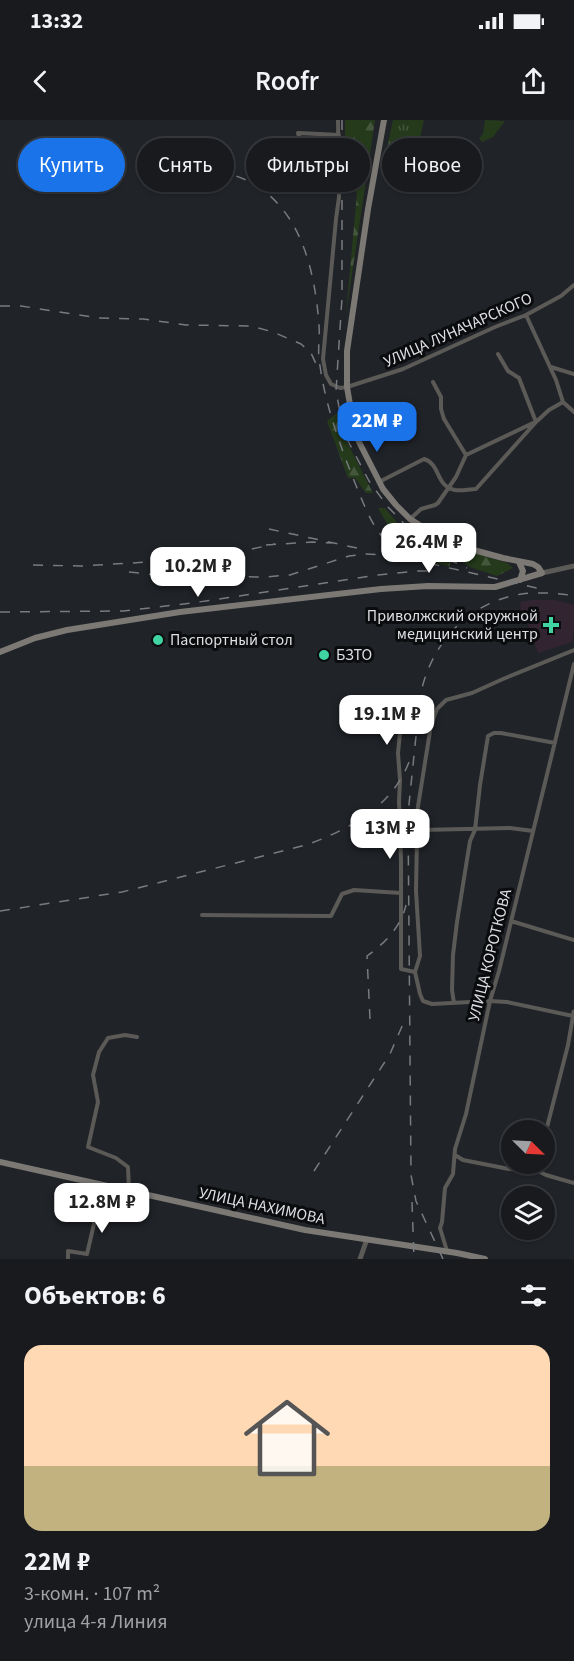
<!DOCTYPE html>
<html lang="ru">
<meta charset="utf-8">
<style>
body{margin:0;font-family:"Source Sans 3",sans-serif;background:#212327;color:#f1f3f6;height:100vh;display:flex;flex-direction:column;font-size:22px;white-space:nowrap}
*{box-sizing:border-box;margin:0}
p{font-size:20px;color:#9fa1a4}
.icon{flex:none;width:33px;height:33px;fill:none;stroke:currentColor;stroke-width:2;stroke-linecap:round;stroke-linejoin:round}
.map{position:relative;height:1139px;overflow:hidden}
.side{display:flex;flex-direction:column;background:#181a1e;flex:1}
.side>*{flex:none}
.banner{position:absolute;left:18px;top:18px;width:538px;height:54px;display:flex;gap:12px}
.needle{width:39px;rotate:114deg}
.buttons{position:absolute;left:501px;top:1000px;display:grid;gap:12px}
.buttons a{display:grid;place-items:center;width:54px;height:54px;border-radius:50%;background:#181a1e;box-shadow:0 2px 4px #0004,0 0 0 2px #36383c;font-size:30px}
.price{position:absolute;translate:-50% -51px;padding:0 14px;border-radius:12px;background:#fff;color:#222;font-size:20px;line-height:39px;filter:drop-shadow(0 2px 3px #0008)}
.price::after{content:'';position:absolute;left:50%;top:36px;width:18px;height:14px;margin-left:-9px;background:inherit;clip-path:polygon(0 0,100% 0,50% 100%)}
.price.active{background:#1a73e8;color:#fff}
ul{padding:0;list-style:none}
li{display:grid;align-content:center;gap:12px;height:318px;padding:0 24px}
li+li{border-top:2px solid #36383c}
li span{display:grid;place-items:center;height:186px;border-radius:18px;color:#555}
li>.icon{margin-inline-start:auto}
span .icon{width:108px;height:108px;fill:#fffc;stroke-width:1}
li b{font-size:26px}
h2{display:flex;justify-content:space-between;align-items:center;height:72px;padding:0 24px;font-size:26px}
.chip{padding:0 21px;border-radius:27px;background:#181a1e;box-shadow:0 2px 4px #0004,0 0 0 2px #36383c;font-size:21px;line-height:54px}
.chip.active{background:#1a73e8;color:#fff}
.status{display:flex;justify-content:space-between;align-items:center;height:42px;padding:0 30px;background:#181a1e;direction:ltr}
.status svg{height:16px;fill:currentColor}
header{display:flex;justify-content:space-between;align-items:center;height:78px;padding:0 24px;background:#181a1e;font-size:27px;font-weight:600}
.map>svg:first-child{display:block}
.medical{fill:#322531}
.grass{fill:url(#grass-tufts)}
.forest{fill:url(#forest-firs)}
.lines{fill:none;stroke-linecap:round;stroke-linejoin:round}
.minor{stroke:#5c5a57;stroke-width:4}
.tertiary{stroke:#5c5a57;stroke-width:5}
.secondary{stroke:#7c7975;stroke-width:6}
.rail{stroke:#787b7f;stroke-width:1.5;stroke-dasharray:10 10;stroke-linecap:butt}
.poi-dot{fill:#3fd4a2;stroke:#0b0c0e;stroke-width:2}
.labels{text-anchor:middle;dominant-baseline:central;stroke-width:6;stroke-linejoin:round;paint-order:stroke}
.street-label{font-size:16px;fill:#dddfe3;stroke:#0b0c0e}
.poi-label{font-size:16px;fill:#dddfe3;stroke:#0b0c0e;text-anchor:start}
</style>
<div class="status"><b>13:32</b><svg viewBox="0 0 49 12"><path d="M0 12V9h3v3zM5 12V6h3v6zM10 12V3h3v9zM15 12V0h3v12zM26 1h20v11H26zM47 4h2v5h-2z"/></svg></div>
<header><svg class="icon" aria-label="back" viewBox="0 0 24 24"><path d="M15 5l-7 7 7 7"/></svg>Roofr<svg class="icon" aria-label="share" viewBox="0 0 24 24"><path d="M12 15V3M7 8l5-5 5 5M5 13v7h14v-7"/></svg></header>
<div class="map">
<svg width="574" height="1139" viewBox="0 0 574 1139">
<defs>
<pattern id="grass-tufts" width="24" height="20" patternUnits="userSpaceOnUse" patternTransform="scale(1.5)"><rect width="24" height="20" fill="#253a1b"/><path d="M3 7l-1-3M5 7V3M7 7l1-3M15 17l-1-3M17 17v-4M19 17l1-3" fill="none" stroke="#44563c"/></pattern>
<pattern id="forest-firs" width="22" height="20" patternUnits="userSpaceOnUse" patternTransform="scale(1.5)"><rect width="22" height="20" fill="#253a1b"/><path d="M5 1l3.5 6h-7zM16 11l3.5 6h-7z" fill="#44563c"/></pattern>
</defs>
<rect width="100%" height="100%" fill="#202328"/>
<path class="medical" d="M532 480H555L574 485V511L572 522 538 533 526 499H522L520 482Z"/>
<path class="grass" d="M393 0H424L418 27 416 65 402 54 382 51Z
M485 0 505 1 493 17 482 22 479 18 483 14Z"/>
<path class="forest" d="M345 0H375L346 194 357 73 345 59Z
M337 293 348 324 373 373H366L355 358H348L327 301Z
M378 388H385L405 412C412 413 441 435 450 441V447L418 438V425L396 419Z
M433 423H444L450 426 507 443 513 448 497 456 470 447Z"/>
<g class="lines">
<path class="minor" d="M338 0 339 77 336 99 323 239 326 255 331 264 340 268 347 267 403 249 495 207 526 195 561 176 574 165
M299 16 298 13 339 15
M526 195 556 260 563 282 574 292
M498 234 508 251 519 258 536 302
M551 247 574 254
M433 262 441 277V289L444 299 466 335
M466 335 533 303
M379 362 424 339C441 344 435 366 455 370 462 371 469 369 476 369L536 302 549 290 563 282
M410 399 421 389 435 385 438 383 456 357 466 335
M402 593 398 633 400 660 399 681 401 741V849L415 852
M421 710 417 716 416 771 420 836 415 852 420 874 423 881 432 884 490 881 507 882 573 896 568 925 544 1019
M421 710 416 705V699L431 605 437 589 446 580 472 573 503 559 574 530
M421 710 510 708 533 711
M202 795 331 796 342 774 354 770 401 773
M511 801 574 820
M454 883 452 870 453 835 457 802 470 721 475 710 480 665 488 616 494 613H501L555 623
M455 1035 463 1040 509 1049 538 1051 546 1055 574 1063
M538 1051 539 1044
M129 1070 128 1047 116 1038 88 1027 98 982 93 955 99 932 108 918 125 915 137 917
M447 1131 440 1108 442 1102 445 1068 453 1054 455 1029 466 994 490 881 499 851 574 544
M68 1139V1131L87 1134 103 1065"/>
<path class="tertiary" d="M542 453 574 446
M574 892V897
M360 1139 367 1119"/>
<path class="secondary" d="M519 442 523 451 520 460
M0 532 35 518 67 510 180 492 381 469 428 466 495 467 542 453 538 447 533 444 503 438 448 423 410 399 396 385 383 369 355 314 347 267V231L368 89 384 0
M0 1042 305 1110 457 1133 485 1139"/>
<path class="rail" d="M342 0V178L336 271 342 303 347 319 369 361 388 387 419 419 454 442 467 448
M217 51C294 65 314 138 319 205 320 219 317 233 320 246 326 288 341 328 357 368 365 387 373 409 388 423 397 432 408 437 419 441L541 469
M0 186H21L99 198 143 199 186 205 251 206 273 212 301 224 311 233 317 246
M269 409 366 430
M266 425 312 422 332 423
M177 430 203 431
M33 445 81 446 181 440 219 436 275 424
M129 452 165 456 264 457 290 455 349 436 366 434 388 435
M0 492 123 491 192 483 378 455 417 451H437
M0 791 122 772 306 725C348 710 392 687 409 642
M370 899 367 836C385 823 401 807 406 785
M314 1051 390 934 406 897
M412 1082 414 1139
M443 1139 416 1081 411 1055 408 694 420 577C430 524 468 482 522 474 537 472 553 473 569 475"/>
</g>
<g class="poi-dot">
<path d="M548 496h6v6h6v6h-6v6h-6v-6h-6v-6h6z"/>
<circle cx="158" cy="520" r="6"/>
<circle cx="324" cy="535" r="6"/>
</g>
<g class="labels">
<g class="street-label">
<text transform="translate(458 210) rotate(-24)">УЛИЦА ЛУНАЧАРСКОГО</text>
<text transform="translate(490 835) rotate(-76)">УЛИЦА КОРОТКОВА</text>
<text transform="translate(262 1086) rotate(12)">УЛИЦА НАХИМОВА</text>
</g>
<g class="poi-label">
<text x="538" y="496" text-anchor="end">Приволжский окружной<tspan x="538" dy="18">медицинский центр</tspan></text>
<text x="170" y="520">Паспортный стол</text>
<text x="336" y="535">БЗТО</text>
</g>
</g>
</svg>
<div class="buttons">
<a><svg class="needle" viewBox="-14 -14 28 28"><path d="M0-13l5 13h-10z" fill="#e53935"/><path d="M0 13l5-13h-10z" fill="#9fa1a4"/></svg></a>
<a><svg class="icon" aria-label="layers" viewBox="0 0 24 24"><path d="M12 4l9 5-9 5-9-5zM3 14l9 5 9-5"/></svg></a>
</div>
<b class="price active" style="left:377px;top:333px">22M ₽</b>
<b class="price" style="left:429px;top:454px">26.4M ₽</b>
<b class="price" style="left:198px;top:478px">10.2M ₽</b>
<b class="price" style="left:387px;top:626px">19.1M ₽</b>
<b class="price" style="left:390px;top:740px">13M ₽</b>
<b class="price" style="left:102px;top:1114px">12.8M ₽</b>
<div class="banner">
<a class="chip active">Купить</a>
<a class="chip">Снять</a>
<a class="chip">Фильтры</a>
<a class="chip">Новое</a>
</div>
</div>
<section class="side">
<h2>Объектов: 6<svg class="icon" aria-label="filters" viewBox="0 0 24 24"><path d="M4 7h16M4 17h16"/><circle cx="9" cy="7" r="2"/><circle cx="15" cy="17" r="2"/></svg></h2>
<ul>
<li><span style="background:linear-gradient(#ffd9b3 65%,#c2b280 0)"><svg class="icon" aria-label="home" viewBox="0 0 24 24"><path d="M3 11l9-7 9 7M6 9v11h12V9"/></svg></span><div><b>22M ₽</b><p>3-комн. · 107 m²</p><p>улица 4-я Линия</p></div></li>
</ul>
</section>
